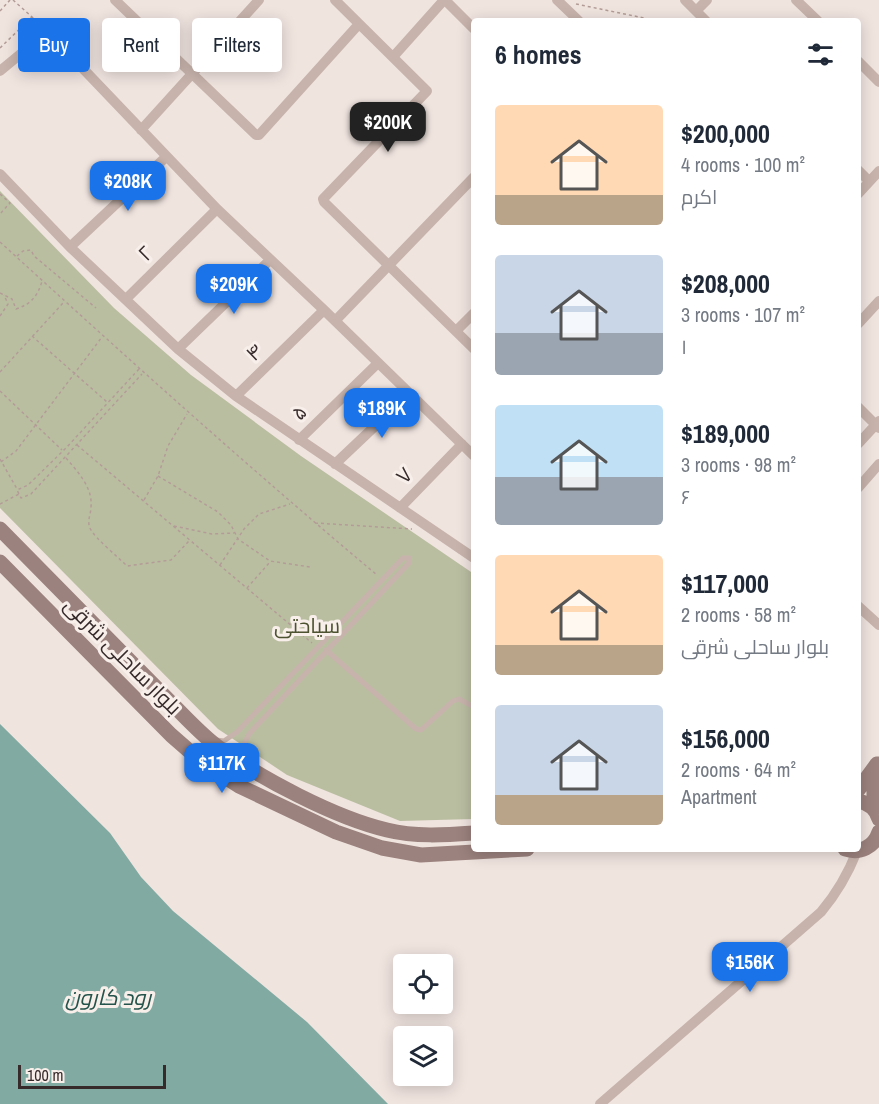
<!DOCTYPE html>
<meta charset="utf-8">
<style>
body{margin:0;font-family:"Archivo Narrow",Cairo,sans-serif;background:#f6f6f7;color:#1f2937;height:100vh;display:flex;flex-direction:column;font-size:22px;white-space:nowrap}
*{box-sizing:border-box;margin:0}
p{font-size:20px;color:#747a83}
.icon{flex:none;width:33px;height:33px;fill:none;stroke:currentColor;stroke-width:2;stroke-linecap:round;stroke-linejoin:round}
.map{position:relative;flex:1;overflow:hidden}
.drawer{position:absolute;left:471px;top:18px;width:390px;height:834px;display:flex;flex-direction:column;background:#fff;border-radius:6px;box-shadow:0 3px 15px #0003}
.drawer>*{flex:none}
.guide{position:absolute;left:18px;top:18px;width:363px;height:54px;display:flex;gap:12px}
.fabs{position:absolute;left:393px;top:954px;display:grid;gap:12px}
.fabs a{display:grid;place-items:center;width:60px;height:60px;border-radius:6px;background:#fff;box-shadow:0 3px 15px #0003;font-size:30px}
.scale{position:absolute;left:18px;bottom:15px;width:148px;box-sizing:border-box;padding-left:6px;border:3px solid #362b2a;border-top:0;font-size:16px;line-height:21px;white-space:nowrap;color:#362b2a;-webkit-text-stroke:4px #f8efeb;paint-order:stroke}
.price{position:absolute;translate:-50% -51px;padding:0 14px;border-radius:12px;background:#1a73e8;color:#fff;font-size:20px;line-height:39px;filter:drop-shadow(0 2px 3px #0008)}
.price::after{content:'';position:absolute;left:50%;top:36px;width:18px;height:14px;margin-left:-9px;background:inherit;clip-path:polygon(0 0,100% 0,50% 100%)}
.price.on{background:#222;color:#fff}
ul{padding:0;list-style:none}
li{display:flex;align-items:center;gap:18px;height:150px;padding:0 24px}
li span{display:grid;place-items:center;flex:none;width:168px;height:120px;border-radius:6px;color:#555}
li>.icon{margin-inline-start:auto}
span .icon{width:72px;height:72px;fill:#fffc;stroke-width:1}
li b{font-size:26px}
h2{display:flex;justify-content:space-between;align-items:center;height:72px;padding:0 24px;font-size:26px}
.chip{padding:0 21px;border-radius:6px;background:#fff;box-shadow:0 3px 15px #0003;font-size:21px;line-height:54px}
.chip.on{background:#1a73e8;color:#fff}
.map>svg:first-child{display:block}
.green{fill:#babea1}
.water{fill:#81aaa3}
.lines{fill:none;stroke-linecap:round;stroke-linejoin:round}
.path{stroke:#b39c97;stroke-width:1.5;stroke-dasharray:3 3;stroke-linecap:butt}
.lane{stroke:#c7b3ac;stroke-width:5}
.street{stroke:#c7b3ac;stroke-width:10}
.secondary{stroke:#9b827e;stroke-width:15}
.labels{text-anchor:middle;dominant-baseline:central;stroke-width:6;stroke-linejoin:round;paint-order:stroke}
.street-label{font-size:21px;fill:#362b2a;stroke:#f8efeb}
.park-label{font-size:21px;fill:#4d5231;stroke:#f8efeb}
.water-label{font-size:22px;font-style:italic;fill:#24534c;stroke:#f8efeb}
</style>
<div class="map">
<svg width="879" height="1104" viewBox="0 0 879 1104">
<rect width="100%" height="100%" fill="#f0e4df"/>
<path class="green" d="M0 191 114 308 191 375 301 456 474 574V819L400 821 287 775 218 729 0 508Z"/>
<path class="water" d="M0 724 110 833 141 877 173 911 307 1022 388 1104H0Z"/>
<g class="lines">
<path class="path" d="M13 0 40 24
M576 4 644 18 647 21
M0 11 10 0
M0 48 32 17
M0 194 10 203 0 214
M0 242C124 355 248 467 377 575
M17 256 23 251 31 250 34 256 96 308
M0 293 12 299 16 309C31 304 38 296 42 281
M0 316 8 304 4 295
M32 336 107 402
M139 369 66 448 28 485 17 490 21 498 31 494 142 374
M0 372 64 302
M0 391 62 450
M77 445 312 643
M66 458C78 472 93 488 91 507 91 515 86 522 91 530 96 539 118 557 127 566L171 560 189 541
M0 459 17 489
M1 462 16 451 102 337
M158 476 218 512 231 525 238 539 270 561 310 567
M144 500 158 476 168 446 187 414
M0 504 19 494
M315 523 412 529
M174 526 212 534 234 533
M220 565 244 529 259 514 290 504
M247 588 270 562"/>
<path class="lane" d="M326 650 416 729 421 730 453 701 459 699 474 707
M216 740 224 741 237 732 403 558H409V563L249 734 241 750 246 760"/>
<path class="street" d="M115 0 256 135H259L359 24
M335 0 427 91 323 199 324 202 474 349
M445 0 474 29
M557 0 579 21
M685 0 706 21
M796 0 818 21
M696 11 707 0
M393 57 444 0
M858 61 879 82
M0 71 46 33H49L217 209 324 310 474 456
M141 130 259 0
M858 170 869 181
M0 174 70 247 178 349 236 396 474 558
M858 194 879 171
M70 247 166 157
M126 299 217 209
M335 321 474 177
M858 324 879 301
M456 331 474 313
M178 349 270 260
M236 396 324 310
M858 407 879 428
M299 440 378 363
M858 444 879 421
M335 464 410 393
M858 488 879 464
M400 508 462 444
M858 606 879 625
M600 1104 821 912C837 893 848 874 857 851"/>
<path class="secondary" d="M0 529 187 719C197 729 207 739 218 747 259 778 336 818 387 830 415 837 445 835 474 833
M0 562 171 735 203 763 239 786 336 832 382 848 421 855 527 849
M858 790 877 764
M858 801C868 803 876 808 879 819
M874 809V784L879 764
M845 849C860 854 874 847 879 832"/>
</g>
<g class="labels">
<g class="street-label">
<text transform="translate(145 253) rotate(-45)">۲</text>
<text transform="translate(254 352) rotate(-44)">۴</text>
<text transform="translate(299 412) rotate(-44)">۵</text>
<text transform="translate(404 475) rotate(-46)">۷</text>
<text transform="translate(123 656) rotate(45)">بلوار ساحلی شرقی</text>
</g>
<g class="park-label">
<text x="307" y="625">سیاحتی</text>
</g>
<g class="water-label">
<text x="108" y="997">رود کارون</text>
</g>
</g>
</svg>
<div class="fabs">
<a><svg class="icon" aria-label="locate" viewBox="0 0 24 24"><circle cx="12" cy="12" r="6"/><path d="M12 2v4M12 18v4M2 12h4M18 12h4"/></svg></a>
<a><svg class="icon" aria-label="layers" viewBox="0 0 24 24"><path d="M12 4l9 5-9 5-9-5zM3 14l9 5 9-5"/></svg></a>
</div>
<div class="scale">100 m</div>
<b class="price on" style="left:388px;top:153px">$200K</b>
<b class="price" style="left:128px;top:212px">$208K</b>
<b class="price" style="left:234px;top:315px">$209K</b>
<b class="price" style="left:382px;top:439px">$189K</b>
<b class="price" style="left:222px;top:794px">$117K</b>
<b class="price" style="left:750px;top:993px">$156K</b>
<div class="guide">
<a class="chip on">Buy</a>
<a class="chip">Rent</a>
<a class="chip">Filters</a>
</div>
<section class="drawer">
<h2>6 homes<svg class="icon" aria-label="filters" viewBox="0 0 24 24"><path d="M4 7h16M4 17h16"/><circle cx="9" cy="7" r="2"/><circle cx="15" cy="17" r="2"/></svg></h2>
<ul>
<li><span style="background:linear-gradient(#ffd9b3 75%,#b9a48a 0)"><svg class="icon" aria-label="home" viewBox="0 0 24 24"><path d="M3 11l9-7 9 7M6 9v11h12V9"/></svg></span><div><b>$200,000</b><p>4 rooms · 100 m²</p><p>اکرم</p></div></li>
<li><span style="background:linear-gradient(#c9d6e8 65%,#9aa5b1 0)"><svg class="icon" aria-label="home" viewBox="0 0 24 24"><path d="M3 11l9-7 9 7M6 9v11h12V9"/></svg></span><div><b>$208,000</b><p>3 rooms · 107 m²</p><p>۱</p></div></li>
<li><span style="background:linear-gradient(#bfe0f5 60%,#9aa5b1 0)"><svg class="icon" aria-label="home" viewBox="0 0 24 24"><path d="M3 11l9-7 9 7M6 9v11h12V9"/></svg></span><div><b>$189,000</b><p>3 rooms · 98 m²</p><p>۶</p></div></li>
<li><span style="background:linear-gradient(#ffd9b3 75%,#b9a48a 0)"><svg class="icon" aria-label="home" viewBox="0 0 24 24"><path d="M3 11l9-7 9 7M6 9v11h12V9"/></svg></span><div><b>$117,000</b><p>2 rooms · 58 m²</p><p>بلوار ساحلی شرقی</p></div></li>
<li><span style="background:linear-gradient(#c9d6e8 75%,#b9a48a 0)"><svg class="icon" aria-label="home" viewBox="0 0 24 24"><path d="M3 11l9-7 9 7M6 9v11h12V9"/></svg></span><div><b>$156,000</b><p>2 rooms · 64 m²</p><p>Apartment</p></div></li>
</ul>
</section>
</div>
